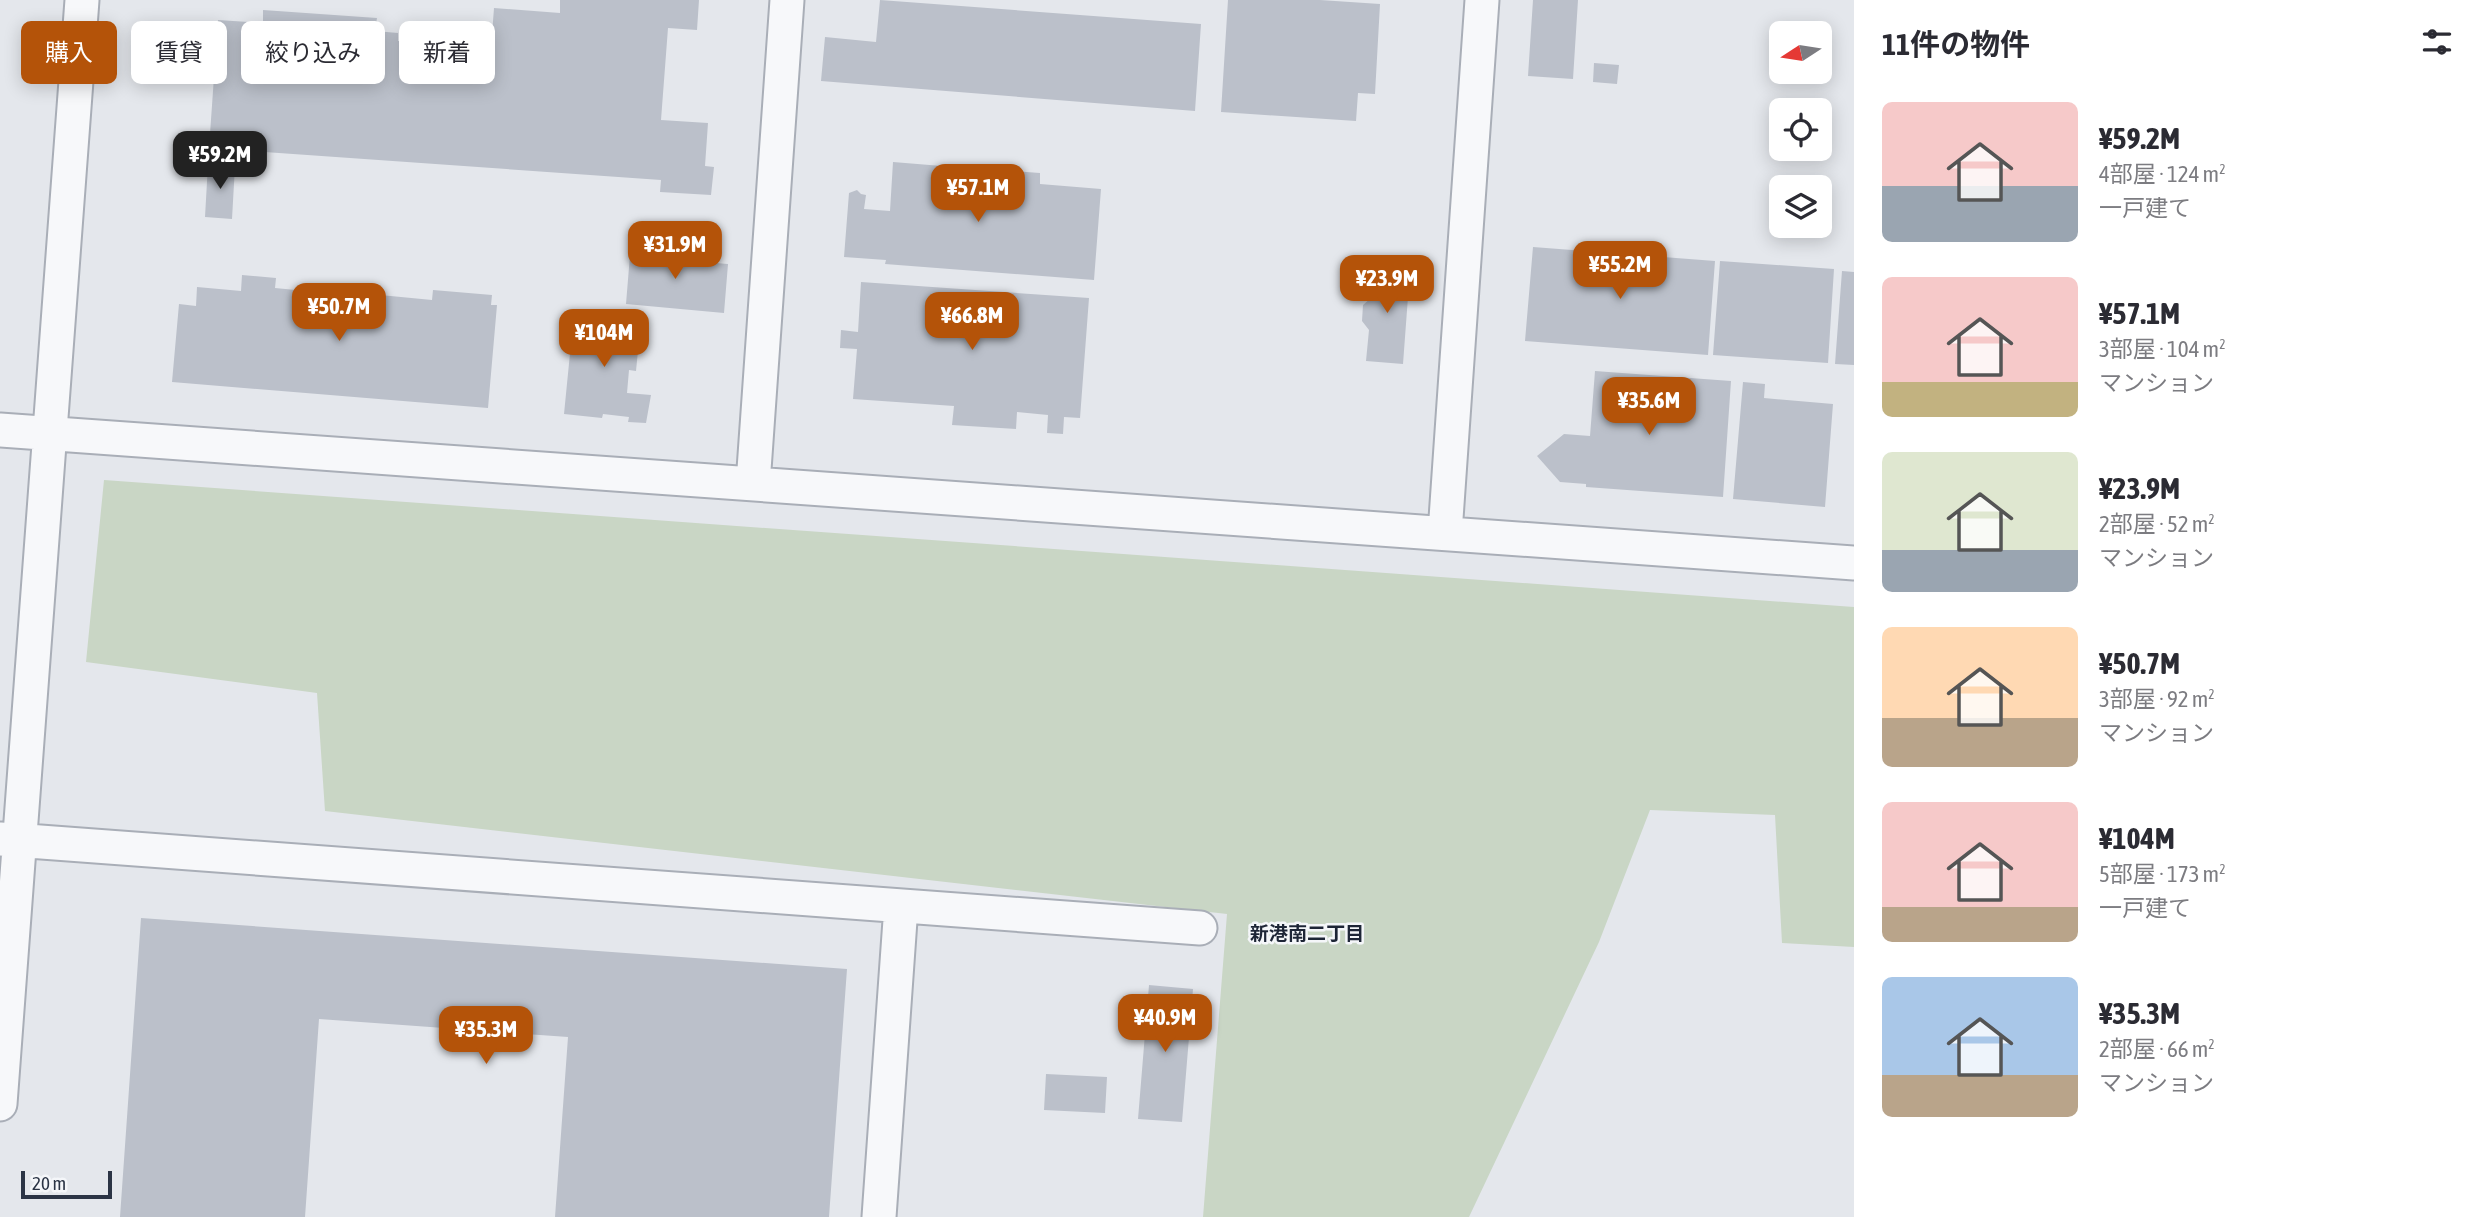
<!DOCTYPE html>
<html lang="ja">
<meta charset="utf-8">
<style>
body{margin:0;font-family:"Asap Condensed","Noto Sans JP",sans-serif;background:#f2f2f3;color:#2b2b33;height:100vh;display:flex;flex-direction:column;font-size:26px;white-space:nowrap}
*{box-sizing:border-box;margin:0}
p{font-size:23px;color:#7c7c81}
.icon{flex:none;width:38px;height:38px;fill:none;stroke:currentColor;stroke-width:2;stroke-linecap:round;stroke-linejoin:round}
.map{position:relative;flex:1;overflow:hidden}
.drawer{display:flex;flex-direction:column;background:#fff;width:630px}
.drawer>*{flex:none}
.banner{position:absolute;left:21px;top:21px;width:665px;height:63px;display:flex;gap:14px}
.needle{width:46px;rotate:258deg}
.controls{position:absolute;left:1769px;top:21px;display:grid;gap:14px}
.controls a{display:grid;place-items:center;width:63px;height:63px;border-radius:10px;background:#fff;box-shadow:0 4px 18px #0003;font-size:35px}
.scale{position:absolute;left:21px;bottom:18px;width:91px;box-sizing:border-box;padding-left:7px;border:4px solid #2b3445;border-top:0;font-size:19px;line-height:24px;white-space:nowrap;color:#2b3445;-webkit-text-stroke:5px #f4f6f9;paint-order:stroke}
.price{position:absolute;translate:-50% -60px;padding:0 16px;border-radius:14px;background:#b45309;color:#fff;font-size:23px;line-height:46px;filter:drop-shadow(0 2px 4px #0008)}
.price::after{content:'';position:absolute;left:50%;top:42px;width:21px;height:16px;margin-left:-10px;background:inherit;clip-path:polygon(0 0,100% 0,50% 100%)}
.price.active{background:#222;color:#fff}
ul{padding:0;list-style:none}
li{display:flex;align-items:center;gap:21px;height:175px;padding:0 28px}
li span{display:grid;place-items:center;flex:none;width:196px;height:140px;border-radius:10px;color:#555}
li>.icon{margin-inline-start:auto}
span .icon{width:84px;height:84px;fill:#fffc;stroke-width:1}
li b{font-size:30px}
h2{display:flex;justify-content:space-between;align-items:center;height:84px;padding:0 28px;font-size:30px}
.pill{padding:0 24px;border-radius:10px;background:#fff;box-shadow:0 4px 18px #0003;font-size:24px;line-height:63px}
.pill.active{background:#b45309;color:#fff}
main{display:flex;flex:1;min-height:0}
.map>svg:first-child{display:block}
.green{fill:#c9d6c5}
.building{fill:#bbc0ca}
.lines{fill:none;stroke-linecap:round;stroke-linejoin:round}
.minor-casing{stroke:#a9aeb7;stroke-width:37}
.minor{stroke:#f7f8fa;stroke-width:33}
.labels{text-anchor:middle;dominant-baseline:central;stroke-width:5;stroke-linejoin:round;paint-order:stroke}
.neighbourhood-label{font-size:19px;font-weight:bold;fill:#1d2536;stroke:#f4f6f9}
</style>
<main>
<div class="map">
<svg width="1854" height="1217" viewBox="0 0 1854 1217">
<rect width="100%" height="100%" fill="#e4e7ec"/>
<path class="green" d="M104 480 1854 607V947L1782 943 1775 815 1650 810 1599 942 1469 1217H1203L1227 914 325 811 317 693 86 662Z"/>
<path class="building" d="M560 0H699L697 30 668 28 661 120 708 123 705 166 714 167 711 195 660 192 661 180 209 148 218 20 263 23V10L377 18 375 31 398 33V41L491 48 494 8 560 13Z
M880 0 1201 24 1195 111 821 81 825 37 876 42Z
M1228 0H1320L1380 4 1375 94 1358 93 1356 121 1221 112Z
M1533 0H1578L1573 79 1528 76Z
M1594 63 1619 65 1617 84 1593 82Z
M893 162 954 167 953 176 1011 181V171L1040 173V184L1101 189 1094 280 885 264 886 260 844 257 849 193 857 190 861 194 866 195 864 209 890 211Z
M208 164 235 166 232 219 205 217Z
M647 234 669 236 667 259 728 264 724 313 626 304 630 255 645 257Z
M1533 247 1715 261 1708 355 1525 341Z
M1720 261 1834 269 1828 363 1713 355Z
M1374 266 1410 270 1403 364 1366 361 1369 330 1362 321 1363 305 1371 298Z
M1842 271 1854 272V365L1835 364Z
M242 275 276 278 275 288 337 294 338 283 370 286V294L432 300 433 290 492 295 491 305H497L488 408 172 382 179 304 196 306 197 287 241 291Z
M861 282 1089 298 1080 418 1064 417 1063 434 1047 433 1048 415 1017 412 1016 429 952 425 954 406 853 399 857 349 840 348 841 330 858 332Z
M574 313 641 320 636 371 629 370 627 393 651 395 646 423 628 422 629 417 603 414 602 418 564 414Z
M1595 371 1731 381 1723 497 1586 487V484L1560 482 1537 456 1564 434 1590 436Z
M1743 382 1765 384 1764 398 1833 404 1825 507 1733 499Z
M141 918 847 969 829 1217H555L568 1037 319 1019 305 1217H120Z
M1149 985 1193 989 1182 1122 1138 1119Z
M1046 1074 1107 1077 1105 1113 1044 1110Z"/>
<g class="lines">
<g class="minor-casing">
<path id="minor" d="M0 430 1854 563
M753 484 787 0
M1445 533 1482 0
M0 839 1200 928
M0 1104 82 0
M879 1217 901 906"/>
</g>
<use href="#minor" class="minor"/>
</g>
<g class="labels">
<g class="neighbourhood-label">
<text x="1307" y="933">新港南二丁目</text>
</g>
</g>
</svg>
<div class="controls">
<a><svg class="needle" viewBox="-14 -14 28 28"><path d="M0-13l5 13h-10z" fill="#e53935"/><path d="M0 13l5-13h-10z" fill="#7c7c81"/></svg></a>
<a><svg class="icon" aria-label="locate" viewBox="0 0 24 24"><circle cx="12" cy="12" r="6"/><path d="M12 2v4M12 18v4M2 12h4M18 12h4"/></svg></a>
<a><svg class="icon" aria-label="layers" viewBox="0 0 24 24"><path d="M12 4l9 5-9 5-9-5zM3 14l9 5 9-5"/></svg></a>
</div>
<div class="scale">20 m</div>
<b class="price active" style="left:220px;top:191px">¥59.2M</b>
<b class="price" style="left:978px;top:224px">¥57.1M</b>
<b class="price" style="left:675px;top:281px">¥31.9M</b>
<b class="price" style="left:1620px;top:301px">¥55.2M</b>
<b class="price" style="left:1387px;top:315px">¥23.9M</b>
<b class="price" style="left:339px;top:343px">¥50.7M</b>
<b class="price" style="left:972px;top:352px">¥66.8M</b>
<b class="price" style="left:604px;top:369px">¥104M</b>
<b class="price" style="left:1649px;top:437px">¥35.6M</b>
<b class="price" style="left:1165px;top:1054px">¥40.9M</b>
<b class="price" style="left:486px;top:1066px">¥35.3M</b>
<div class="banner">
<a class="pill active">購入</a>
<a class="pill">賃貸</a>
<a class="pill">絞り込み</a>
<a class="pill">新着</a>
</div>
</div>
<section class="drawer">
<h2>11件の物件<svg class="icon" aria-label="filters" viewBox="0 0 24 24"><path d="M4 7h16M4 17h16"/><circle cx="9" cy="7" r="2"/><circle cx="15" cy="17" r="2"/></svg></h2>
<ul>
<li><span style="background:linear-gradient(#f6c9c9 60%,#9aa5b1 0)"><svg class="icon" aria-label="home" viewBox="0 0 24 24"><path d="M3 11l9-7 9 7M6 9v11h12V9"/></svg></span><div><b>¥59.2M</b><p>4部屋 · 124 m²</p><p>一戸建て</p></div></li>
<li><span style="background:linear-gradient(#f6c9c9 75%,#c2b280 0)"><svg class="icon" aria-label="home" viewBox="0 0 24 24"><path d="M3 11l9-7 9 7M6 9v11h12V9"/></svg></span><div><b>¥57.1M</b><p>3部屋 · 104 m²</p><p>マンション</p></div></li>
<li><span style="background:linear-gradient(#dfe7d0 70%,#9aa5b1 0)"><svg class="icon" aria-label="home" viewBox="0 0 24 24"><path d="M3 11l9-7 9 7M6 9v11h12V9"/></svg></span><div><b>¥23.9M</b><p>2部屋 · 52 m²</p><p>マンション</p></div></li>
<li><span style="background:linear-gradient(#ffd9b3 65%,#b9a48a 0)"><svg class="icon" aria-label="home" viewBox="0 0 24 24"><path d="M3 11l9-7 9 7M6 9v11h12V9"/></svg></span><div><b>¥50.7M</b><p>3部屋 · 92 m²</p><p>マンション</p></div></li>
<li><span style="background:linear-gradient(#f6c9c9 75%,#b9a48a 0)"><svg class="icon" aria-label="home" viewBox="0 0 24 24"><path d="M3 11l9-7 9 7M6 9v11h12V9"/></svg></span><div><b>¥104M</b><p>5部屋 · 173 m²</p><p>一戸建て</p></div></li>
<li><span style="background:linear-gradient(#a9c7e8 70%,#b9a48a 0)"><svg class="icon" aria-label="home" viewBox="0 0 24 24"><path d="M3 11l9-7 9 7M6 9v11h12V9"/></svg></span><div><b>¥35.3M</b><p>2部屋 · 66 m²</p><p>マンション</p></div></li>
</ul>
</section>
</main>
